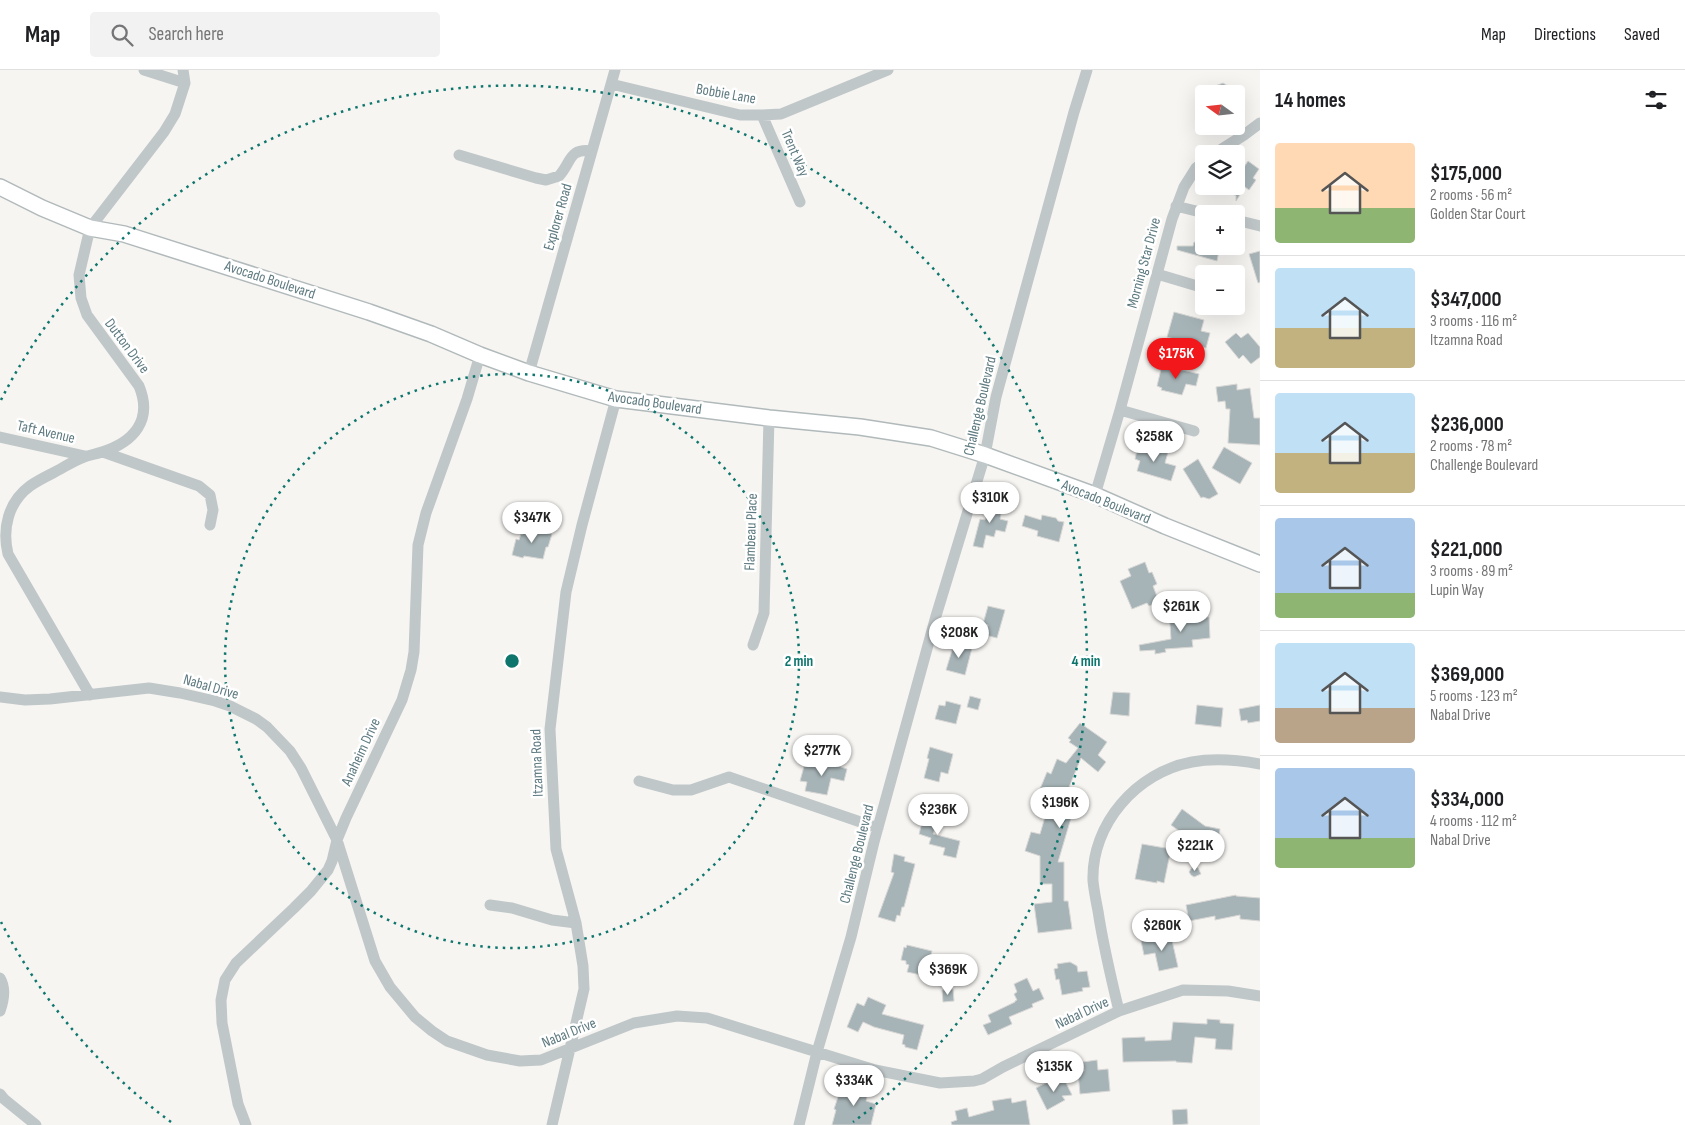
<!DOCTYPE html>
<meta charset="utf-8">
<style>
body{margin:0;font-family:"Sofia Sans Condensed",sans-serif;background:#f2f2f2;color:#202124;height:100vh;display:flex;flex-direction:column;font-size:19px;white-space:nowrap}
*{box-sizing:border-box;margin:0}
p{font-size:16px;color:#757577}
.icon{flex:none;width:28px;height:28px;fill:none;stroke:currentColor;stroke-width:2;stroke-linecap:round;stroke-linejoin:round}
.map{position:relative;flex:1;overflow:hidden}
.details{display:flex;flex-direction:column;background:#fff;width:425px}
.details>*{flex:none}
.needle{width:32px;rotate:285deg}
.fabs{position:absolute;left:1195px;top:15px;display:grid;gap:10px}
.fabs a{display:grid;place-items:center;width:50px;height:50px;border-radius:5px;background:#fff;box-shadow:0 5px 20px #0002;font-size:25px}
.price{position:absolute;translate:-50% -42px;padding:0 11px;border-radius:18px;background:#fff;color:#222;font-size:16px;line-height:32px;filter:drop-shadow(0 1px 2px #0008)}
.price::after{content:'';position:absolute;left:50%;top:30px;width:15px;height:11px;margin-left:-8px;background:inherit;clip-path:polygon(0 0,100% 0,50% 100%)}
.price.current{background:#f2171a;color:#fff}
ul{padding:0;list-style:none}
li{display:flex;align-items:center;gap:15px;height:125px;padding:0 15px}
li+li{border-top:1px solid #e0e0e0}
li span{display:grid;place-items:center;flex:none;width:140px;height:100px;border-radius:5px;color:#555}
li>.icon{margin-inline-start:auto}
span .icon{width:60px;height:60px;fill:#fffc;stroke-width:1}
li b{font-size:21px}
h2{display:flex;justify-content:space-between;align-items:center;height:60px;padding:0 15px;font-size:21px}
header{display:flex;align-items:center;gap:30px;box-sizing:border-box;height:70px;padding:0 25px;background:#fff;border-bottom:1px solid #e0e0e0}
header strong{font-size:24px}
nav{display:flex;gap:28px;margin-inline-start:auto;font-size:18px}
.search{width:350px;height:45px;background:#f2f2f2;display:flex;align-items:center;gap:12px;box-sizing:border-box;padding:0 18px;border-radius:5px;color:#757577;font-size:19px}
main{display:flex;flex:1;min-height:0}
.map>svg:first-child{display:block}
.building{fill:#a7b4b7;stroke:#d8d7d5}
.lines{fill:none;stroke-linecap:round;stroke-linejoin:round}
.major-casing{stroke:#b1b9bb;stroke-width:18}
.minor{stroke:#c0c7c9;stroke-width:11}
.major{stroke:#fff;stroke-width:15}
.ring{fill:none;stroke:#0f766e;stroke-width:2.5;stroke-dasharray:2.5 5}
.labels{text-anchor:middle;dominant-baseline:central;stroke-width:5;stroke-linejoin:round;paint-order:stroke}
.street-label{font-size:15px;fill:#5e7a80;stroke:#fff}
.centre{fill:#0f766e;stroke:#fff;stroke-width:2.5}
.ring-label{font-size:15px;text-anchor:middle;font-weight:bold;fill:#0f766e;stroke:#fff;stroke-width:5;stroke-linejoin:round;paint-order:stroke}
</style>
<header>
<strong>Map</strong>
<div class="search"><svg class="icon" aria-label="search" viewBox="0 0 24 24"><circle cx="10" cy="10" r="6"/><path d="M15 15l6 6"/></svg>Search here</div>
<nav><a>Map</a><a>Directions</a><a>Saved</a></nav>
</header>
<main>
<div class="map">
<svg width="1260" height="1055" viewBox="0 0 1260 1055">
<rect width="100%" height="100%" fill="#f6f5f2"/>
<path class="building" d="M1223 13 1241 24H1198L1197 23Z
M1248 91 1259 99 1253 108 1256 110 1249 120 1245 117 1236 131V126L1221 116H1236V97L1242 100Z
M1194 172 1204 174V176H1220L1217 191 1177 180V176H1193Z
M1260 181V212L1258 213 1249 184Z
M1174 242 1204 250 1201 261 1210 263 1206 278 1167 267Z
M1236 263 1241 268 1248 263 1260 277V287L1251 294 1243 285 1239 289 1225 272Z
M1162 295 1199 304 1196 316 1186 314 1182 325 1161 320 1162 318 1157 316Z
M1237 314V320L1250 318 1254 348H1260V375L1228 373 1230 339H1226L1225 331 1218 332 1216 317Z
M1144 375 1168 382 1165 393 1176 396 1171 411 1137 401 1140 391 1135 389 1138 376 1143 378Z
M1224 377 1252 393 1240 414 1212 398Z
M1198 389 1218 424 1209 429 1203 427 1201 428 1183 399Z
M990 429 1000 432 997 443 1001 444 1000 449 1008 451 1005 462 996 460 994 467 986 465 983 478 973 476 980 449 985 450Z
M1025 445 1041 450 1042 445 1056 448 1058 451 1064 452 1059 472 1037 466 1038 461 1022 456Z
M530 458 552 464 548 477H546L543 489 524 486 523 488 512 485 516 469 519 470 521 464H523L524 460 530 461Z
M1145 492 1149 503 1152 502 1157 514 1153 516 1159 532 1149 536 1147 533 1132 539 1120 511 1131 506 1128 499Z
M988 536 1005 540 997 568 985 565 988 555 983 554Z
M1182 537 1183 549 1209 547 1210 568 1192 570 1193 577 1165 579 1166 582 1155 584V580L1140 581 1139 575 1171 569 1169 539Z
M954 574 972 578 965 605 946 600Z
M1113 622 1130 623 1129 646 1110 644Z
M970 626 981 629 978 640 967 637Z
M946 631 961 635 956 654 935 649 939 635 945 636Z
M1197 635 1223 638 1221 657 1195 654Z
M1260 635V651L1248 653 1247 650 1241 651 1239 639Z
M1080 653 1107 672 1098 685 1106 692 1098 702 1081 688 1058 744 1071 748 1058 792H1064V831H1068L1072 859 1038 863 1034 834 1052 832V814H1040V786L1025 781 1031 762 1040 764 1050 730 1038 724 1047 702 1051 704 1057 689 1066 693 1078 678 1069 672 1071 670 1068 668Z
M930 677 953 684 948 704 941 702 939 712 924 708 929 689 927 688Z
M820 690 847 699 844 711 831 708 827 725 805 721 807 712 800 711 805 693 819 697Z
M1182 739 1205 756 1220 759 1218 772 1196 768 1188 762 1186 766 1171 755Z
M925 742 939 746 933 764 960 771 956 788 943 785 945 778 929 774 931 768 919 764Z
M1142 774 1171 779 1164 813 1157 811V813L1135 809Z
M894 784 905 787 904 791 915 794 904 837H902L900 846 897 845 895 852 878 847 894 803 891 802Z
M1193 796 1198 798 1201 804 1194 807 1191 805 1189 802Z
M1236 825V826L1260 828V851L1240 849V845L1215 850V846L1189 851 1186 835Z
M1171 866 1178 897 1159 901 1155 883 1144 885 1141 871Z
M907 875 932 881 926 906 907 902 909 895 906 894V891L901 890 904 877 906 878Z
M1070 892 1077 896 1078 902 1087 901 1090 917 1082 918 1083 921 1062 925 1059 909 1056 910 1054 899 1058 898 1057 894Z
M1027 908 1033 921 1039 918 1044 929 1032 934 1033 937 1009 947 1012 954 988 965 983 955 991 952 988 945 1015 932V931L1017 930 1014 924 1017 922 1014 914Z
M953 919 954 931 943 932 942 920Z
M868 927 886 935 882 944 924 955 917 980 905 977V975L902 974 904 965 874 957 863 952 858 962 847 957 857 933 864 936Z
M1207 949 1220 950V953L1234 954 1232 980 1215 979 1216 969 1195 967 1192 993 1176 992V991L1123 992 1122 968 1145 967V971L1171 970 1173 952 1207 954Z
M1097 990 1098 1000 1108 999 1110 1021 1080 1024 1078 1002 1084 1001 1083 992Z
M1063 1007 1072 1025 1062 1026 1065 1030 1047 1040 1036 1018 1054 1009 1055 1011Z
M842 1015 851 1017 852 1015 869 1019 866 1031 876 1034 871 1055H832L836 1040 834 1039Z
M1011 1028 1012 1033 1026 1030 1030 1055H952L951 1052 957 1050 955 1041 967 1038 969 1047 994 1040 992 1031Z
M1187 1039 1188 1054 1173 1055 1172 1040Z"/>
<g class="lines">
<g class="major-casing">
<path id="major" d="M0 117 42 138 90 158 124 164 369 242 431 264 480 285 529 303 616 329 769 348 860 357 931 368 985 385 1095 425 1165 456 1260 494"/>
</g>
<path class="minor" d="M144 0 185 13
M611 14 740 45H762L781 44 888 0
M762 45 800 132
M1214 84 1244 65 1260 53
M459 85 536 108 546 110 559 106C572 92 568 78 592 81
M1176 136 1208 144
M1236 150 1260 156
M1157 204 1204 218
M529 303 615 0
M1120 340 1194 361
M0 367 85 386
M103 382 199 416 210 425 213 440 210 455
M1095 425 1120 340 1172 149 1184 117 1196 98 1204 92
M753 575 764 543 769 348
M90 625 8 484C2 459 8 432 30 416 37 411 45 407 53 403 63 398 73 391 84 387 90 385 96 384 102 382 134 372 153 350 139 316L87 245 81 228 79 205 90 158 164 62 175 44 185 13 183 0
M0 627 25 630 50 629 149 618 180 623 215 631 230 636 256 649 267 657 290 681 301 698 337 770 375 891 390 917 415 947 432 961 447 971 487 985 520 991 541 990 634 953 677 946 707 948 875 1000 940 1013 974 1011 982 1009 1003 997 1119 941 1183 920 1228 921 1260 926
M639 711 673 720H691L729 707 878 758
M490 835 512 838 552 850 576 853
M0 908C6 918 4 930 0 941
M1119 941C1111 908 1103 875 1098 841 1096 831 1094 821 1093 811 1091 754 1137 702 1192 692 1213 688 1238 690 1260 694
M0 1024 4 1029 36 1055
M246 1055 238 1034 222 953 221 930 225 910 236 893 294 838 311 821 328 800 332 791 337 770 346 748 402 630 411 600 414 582 418 475 426 443 467 329 480 285
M552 1055 584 919 583 896 576 853 556 779 550 659 566 522 582 455 616 329
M799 1055 817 982 851 867 874 772 936 546 985 385 996 327 1074 42 1087 0"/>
<use href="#major" class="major"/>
</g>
<g class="ring">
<circle cx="512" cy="591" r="287"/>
<path d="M171 1052A574 574 0 0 1 1 852M1 330A574 574 0 1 1 853 1052"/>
</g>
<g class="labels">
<g class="street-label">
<text transform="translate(726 24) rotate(10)">Bobbie Lane</text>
<text transform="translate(795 83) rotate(67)">Trent Way</text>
<text transform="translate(558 147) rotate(-74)">Explorer Road</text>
<text transform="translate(1144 193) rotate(-75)">Morning Star Drive</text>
<text transform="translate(270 210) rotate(18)">Avocado Boulevard</text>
<text transform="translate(127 276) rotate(53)">Dutton Drive</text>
<text transform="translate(655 333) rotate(8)">Avocado Boulevard</text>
<text transform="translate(980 336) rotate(-77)">Challenge Boulevard</text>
<text transform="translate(46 362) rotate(13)">Taft Avenue</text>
<text transform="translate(1106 432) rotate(22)">Avocado Boulevard</text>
<text transform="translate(751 462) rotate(-88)">Flambeau Place</text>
<text transform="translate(211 617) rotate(16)">Nabal Drive</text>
<text transform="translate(361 682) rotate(-65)">Anaheim Drive</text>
<text transform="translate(537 693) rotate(-92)">Itzamna Road</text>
<text transform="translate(857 784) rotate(-76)">Challenge Boulevard</text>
<text transform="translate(1082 943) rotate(-25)">Nabal Drive</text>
<text transform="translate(569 963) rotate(-22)">Nabal Drive</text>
</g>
</g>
<circle cx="512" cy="591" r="8" class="centre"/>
<g class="ring-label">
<text x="799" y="596">2 min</text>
<text x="1086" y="596">4 min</text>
</g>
</svg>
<div class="fabs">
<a><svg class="needle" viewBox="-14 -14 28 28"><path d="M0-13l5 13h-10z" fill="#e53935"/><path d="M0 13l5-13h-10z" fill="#757577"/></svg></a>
<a><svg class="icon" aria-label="layers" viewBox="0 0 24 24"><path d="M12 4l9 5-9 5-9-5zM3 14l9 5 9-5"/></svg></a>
<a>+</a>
<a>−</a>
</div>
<b class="price current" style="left:1176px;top:310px">$175K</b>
<b class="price" style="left:1154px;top:393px">$258K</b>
<b class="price" style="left:990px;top:454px">$310K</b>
<b class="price" style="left:532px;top:474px">$347K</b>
<b class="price" style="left:1181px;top:563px">$261K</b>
<b class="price" style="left:959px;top:589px">$208K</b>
<b class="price" style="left:822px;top:707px">$277K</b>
<b class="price" style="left:1060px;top:759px">$196K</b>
<b class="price" style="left:938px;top:766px">$236K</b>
<b class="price" style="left:1195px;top:802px">$221K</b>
<b class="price" style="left:1162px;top:882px">$260K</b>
<b class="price" style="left:948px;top:926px">$369K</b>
<b class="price" style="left:1054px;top:1023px">$135K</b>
<b class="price" style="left:854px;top:1037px">$334K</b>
</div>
<section class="details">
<h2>14 homes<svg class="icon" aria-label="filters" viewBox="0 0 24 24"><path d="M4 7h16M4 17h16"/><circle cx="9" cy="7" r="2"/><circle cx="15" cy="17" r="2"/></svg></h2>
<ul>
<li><span style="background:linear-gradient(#ffd9b3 65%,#8fb573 0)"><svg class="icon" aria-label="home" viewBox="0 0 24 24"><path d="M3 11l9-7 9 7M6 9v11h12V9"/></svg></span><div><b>$175,000</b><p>2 rooms · 56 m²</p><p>Golden Star Court</p></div></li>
<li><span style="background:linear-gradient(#bfe0f5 60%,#c2b280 0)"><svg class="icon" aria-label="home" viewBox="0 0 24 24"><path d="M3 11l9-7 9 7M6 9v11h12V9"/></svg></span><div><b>$347,000</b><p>3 rooms · 116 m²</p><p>Itzamna Road</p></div></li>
<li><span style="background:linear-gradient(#bfe0f5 60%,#c2b280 0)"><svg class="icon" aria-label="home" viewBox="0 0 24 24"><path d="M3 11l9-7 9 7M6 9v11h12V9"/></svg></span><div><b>$236,000</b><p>2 rooms · 78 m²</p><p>Challenge Boulevard</p></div></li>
<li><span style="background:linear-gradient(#a9c7e8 75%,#8fb573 0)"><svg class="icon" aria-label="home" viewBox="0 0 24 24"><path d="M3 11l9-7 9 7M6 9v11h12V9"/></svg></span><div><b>$221,000</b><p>3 rooms · 89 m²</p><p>Lupin Way</p></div></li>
<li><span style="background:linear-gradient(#bfe0f5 65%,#b9a48a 0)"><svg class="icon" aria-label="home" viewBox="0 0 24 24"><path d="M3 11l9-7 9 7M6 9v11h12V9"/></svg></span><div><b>$369,000</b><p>5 rooms · 123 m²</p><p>Nabal Drive</p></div></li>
<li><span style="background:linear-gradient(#a9c7e8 70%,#8fb573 0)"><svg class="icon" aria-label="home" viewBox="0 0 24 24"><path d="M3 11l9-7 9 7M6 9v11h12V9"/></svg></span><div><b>$334,000</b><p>4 rooms · 112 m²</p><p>Nabal Drive</p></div></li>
</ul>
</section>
</main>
